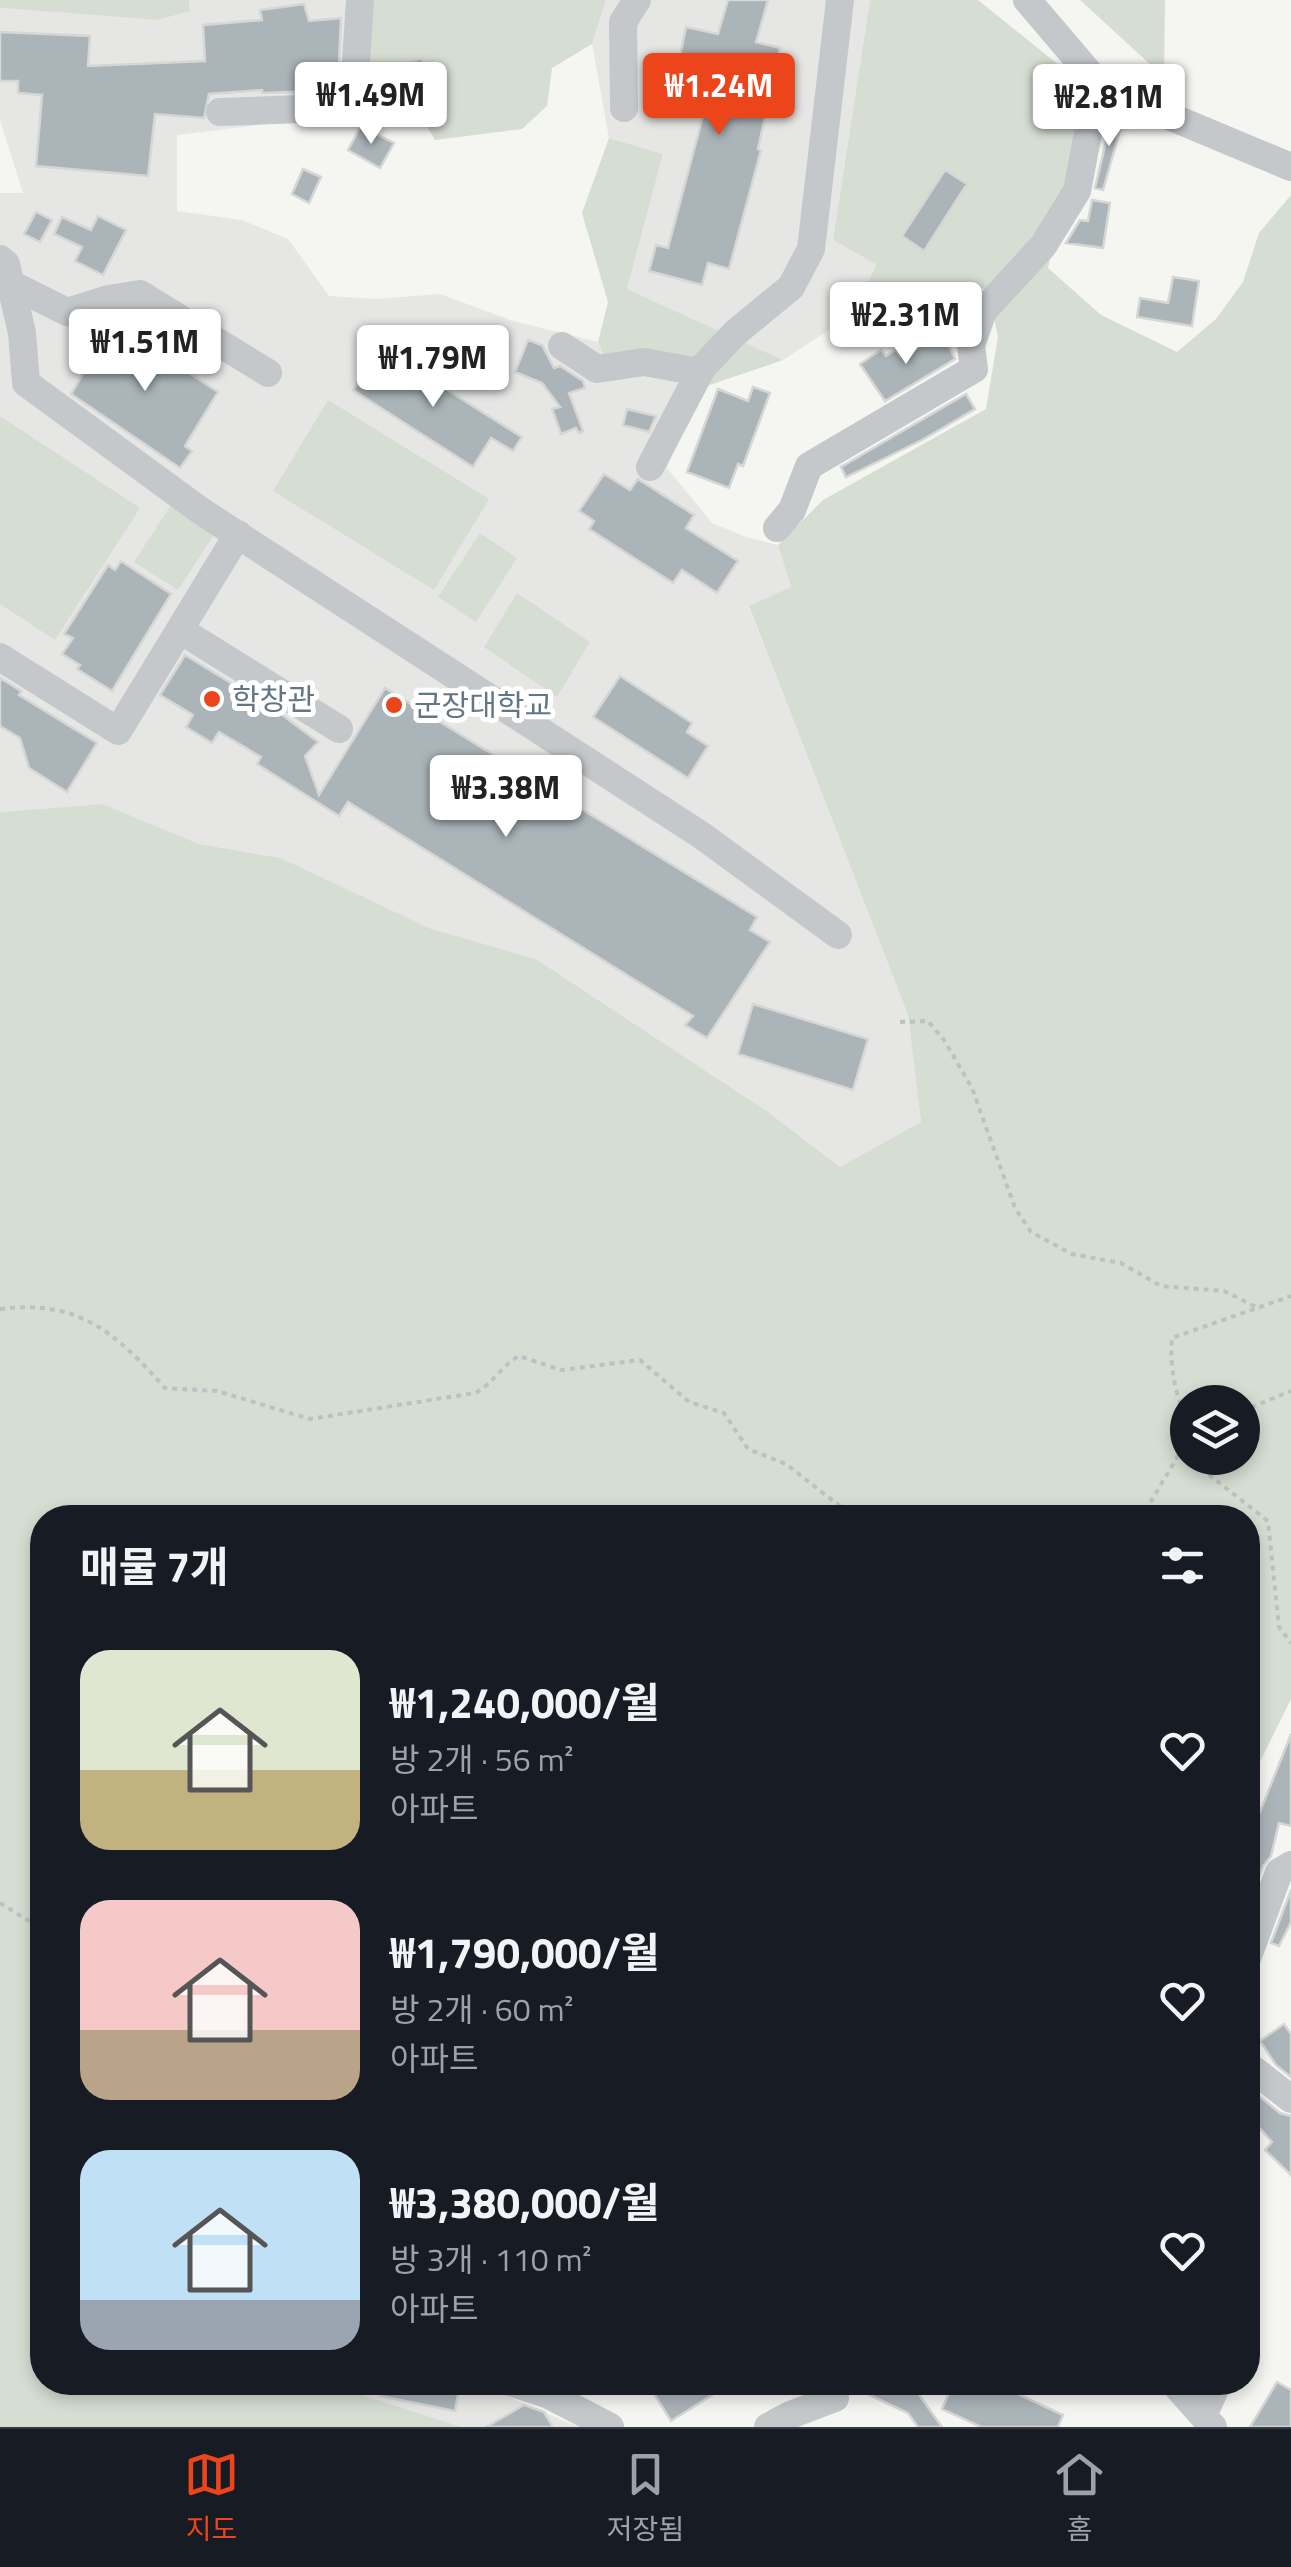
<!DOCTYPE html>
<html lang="ko">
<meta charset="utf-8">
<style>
body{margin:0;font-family:"Titillium Web","Noto Sans KR",sans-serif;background:#20242c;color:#f1f3f6;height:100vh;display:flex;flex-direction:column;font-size:38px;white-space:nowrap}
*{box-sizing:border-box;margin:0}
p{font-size:32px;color:#9ea1a6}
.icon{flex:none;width:55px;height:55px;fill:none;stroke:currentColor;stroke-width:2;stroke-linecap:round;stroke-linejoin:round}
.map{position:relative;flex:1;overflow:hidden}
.details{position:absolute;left:30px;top:1505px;width:1230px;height:890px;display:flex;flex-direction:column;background:#171b24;border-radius:40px;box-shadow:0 5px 15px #0003}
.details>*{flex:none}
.controls{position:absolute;left:1170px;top:1385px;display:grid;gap:20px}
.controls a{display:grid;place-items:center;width:90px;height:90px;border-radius:50%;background:#171b24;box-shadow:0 5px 15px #0003;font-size:50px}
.price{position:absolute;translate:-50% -85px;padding:0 22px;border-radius:10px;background:#fff;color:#222;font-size:32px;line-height:65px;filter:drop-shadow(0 2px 5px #0008)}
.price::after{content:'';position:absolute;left:50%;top:60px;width:30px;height:22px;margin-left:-15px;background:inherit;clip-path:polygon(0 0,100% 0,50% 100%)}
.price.current{background:#ec441b;color:#fff}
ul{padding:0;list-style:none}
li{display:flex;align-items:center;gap:30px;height:250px;padding:0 50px}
li span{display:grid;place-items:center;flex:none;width:280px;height:200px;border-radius:30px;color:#555}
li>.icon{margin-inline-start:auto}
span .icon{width:120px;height:120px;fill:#fffc;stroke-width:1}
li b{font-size:42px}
h2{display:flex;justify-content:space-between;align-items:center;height:120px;padding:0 50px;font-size:42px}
.tab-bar{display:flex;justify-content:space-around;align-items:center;height:140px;border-top:2px solid #363941;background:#171b24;font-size:28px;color:#9ea1a6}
.tab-bar a{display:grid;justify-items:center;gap:5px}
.tab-bar .current{color:#ec441b}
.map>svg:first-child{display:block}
.built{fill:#e6e7e5}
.green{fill:#d6ddd2;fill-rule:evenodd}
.building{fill:#abb4b9;stroke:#d6d6d4;stroke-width:2.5}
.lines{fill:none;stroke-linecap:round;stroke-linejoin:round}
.path{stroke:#bec0c2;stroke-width:4;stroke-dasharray:5 5;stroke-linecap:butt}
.minor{stroke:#c4c8cb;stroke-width:28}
.poi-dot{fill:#ec441b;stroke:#fff;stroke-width:4}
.labels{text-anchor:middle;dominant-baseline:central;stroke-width:10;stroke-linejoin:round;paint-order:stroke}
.poi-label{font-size:30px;fill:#627684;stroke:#fff;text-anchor:start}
</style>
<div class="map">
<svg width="1291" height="2427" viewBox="0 0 1291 2427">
<rect width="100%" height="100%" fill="#f5f5f1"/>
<path class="built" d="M189 0H361L374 111 177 135V211L242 220 288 239 329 296 377 299 440 294 513 321 598 342 606 358 688 361 698 389 667 468 712 523 746 537 778 545 791 587 749 607 908 1015 921 1122 841 1168 768 1112 536 959 429 928 281 858 199 844 103 804 0 812V193H23L0 120V8L158 20 190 11Z
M606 0H870L833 240 876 263 855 313 783 360 627 289 663 154 609 138 592 44Z
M347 2383H512L502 2394 578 2427H462L368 2397Z"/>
<path class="green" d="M0 0H189L190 11 158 20 0 8Z
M372 0H606L592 44 552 68 547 106 522 129 435 140 414 104 373 102 362 12Z
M870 0H978L1086 87 1048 268 1101 315 1177 352 1216 319 1243 282 1259 233 1291 195V1699L1257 1768 1248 1794V1518H42V2382L347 2383 368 2397 462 2427H0V812L103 804 199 844 281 858 429 928 536 959 768 1112 840 1167 921 1122 908 1015 749 606 791 587 778 545 823 500 986 409 998 337 987 288 855 313 876 264 833 240ZM1188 1402H1242V1458H1188Z
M1080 0H1165L1164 77Z
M609 138 663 154 627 289 783 360 698 389 687 361 605 358 598 342 608 302 582 213Z
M328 400 489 499 434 590 273 491Z
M0 416 140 508 55 640 0 604Z
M171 505 215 533 178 590 134 562Z
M480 533 517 558 476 622 438 597Z
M517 593 590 642 557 697 484 647Z"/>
<path class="building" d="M728 0H768L756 42 780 48 758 149 761 150 729 269 708 263 702 285 649 271 656 245 668 248 703 116 669 109 686 27 718 34Z
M304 4 309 21 341 18 339 61 341 76 320 78V91L262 93V90L209 94 204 118 155 114 148 176 36 166 42 95 18 93V81H0V32L90 36 88 66 205 61 203 25 262 20 260 10Z
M422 58 430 85 394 95 386 69Z
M1113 112 1124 116 1103 190 1095 188Z
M361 126 394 143 380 168 348 150Z
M303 169 321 177 309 203 292 194Z
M945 170 967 184 924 251 902 236Z
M1092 200 1110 203 1103 248 1066 243 1080 220 1088 221Z
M36 212 52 220 40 242 24 234Z
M98 216 126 230 103 275 75 261 82 247 54 234 62 217 91 230Z
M1173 277 1199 281 1192 326 1137 317 1140 298 1168 303Z
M113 323 218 392 185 446 192 451 180 468 71 394Z
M944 335 955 359 885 401 860 364 881 350 886 356 896 350 900 356Z
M528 340 542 345 554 368 560 366 583 381 585 388 569 393 583 431 579 433 576 428 561 434 552 409 560 407 542 383 515 372Z
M387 352 522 437 513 451 491 438 473 467 353 390 366 369 373 374Z
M753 387 770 393 743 466 738 464 729 488 687 472 718 389 748 401Z
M966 394 975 409 922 440 846 477 841 467Z
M627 409 656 416 649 432 623 425Z
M604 474 630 490 638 479 694 515 686 528 738 561 717 593 682 570 673 583 589 529 594 521 579 511Z
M121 561 171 594 112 691 77 669 80 665 62 654 73 638 64 634 108 565 115 570Z
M185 655 277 711 318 742 305 756 319 795 385 688 757 917 750 930 770 942 707 1038 685 1025 693 1016 348 802 339 816 257 764 261 757 219 732 212 743 186 727 193 715 160 695Z
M620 676 692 723 687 732 708 746 688 778 593 717Z
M0 678 21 691 19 695 97 743 67 792 29 768 20 738 0 726Z
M753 1004 868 1039 853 1090 738 1054Z
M1291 1734V1826L1279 1823 1271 1856 1263 1866 1248 1907V1888L1254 1872 1248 1871V1835L1253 1810 1260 1812Z
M1291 1890V1922L1279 1946 1271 1943Z
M1284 2024 1291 2034V2077L1276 2065 1260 2041Z
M1253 2091 1280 2113 1291 2116V2175L1265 2150 1272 2142 1248 2115V2097Z
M382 2382H428L459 2389 455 2411 380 2396Z
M668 2382H704L712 2395 671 2421 653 2392Z
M842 2382H910L942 2427H918L908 2413Z
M961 2382H992L1063 2415 1058 2427H981L942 2409 950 2391 956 2394Z
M1277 2382 1291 2390V2427H1250Z
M524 2405 544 2412 553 2427H486Z"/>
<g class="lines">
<path class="path" d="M900 1022 928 1021 944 1040 972 1088 1015 1208 1031 1232 1072 1254 1121 1263 1161 1286 1224 1291 1260 1309
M0 1309C78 1299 115 1332 165 1388L217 1391 310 1419 475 1393C493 1384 501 1366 519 1356L561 1370 640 1360 689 1402 724 1413 748 1449 786 1464 855 1518
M1242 1411 1291 1391
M1188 1423C1176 1397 1169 1366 1172 1338L1291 1296
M1199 1458 1203 1470 1268 1521 1279 1627 1291 1643
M1138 1518 1153 1498 1188 1439
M0 1903 42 1929"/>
<path class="minor" d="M1027 0 1102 88 1291 167
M624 108 623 22 637 0
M220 112 327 108 364 101 356 62 360 0
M0 259 6 264 22 333 26 383 201 511 701 835 838 935
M11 284 67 312 108 299 140 294 268 373
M562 346 597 369 644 362 699 372
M650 467 702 368 735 333 791 287 811 249 840 0
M777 528 792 510 809 466 974 369 971 345 983 311 1043 246 1077 191 1088 133 1102 88
M180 630 339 729
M0 657 118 731 238 534
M1248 1956 1279 1872 1291 1865
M1248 2075 1254 2070 1291 2099
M510 2382 549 2395 610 2427
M1173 2382 1213 2427
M1203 2416 1218 2382
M768 2427 790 2415 835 2398"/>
</g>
<g class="poi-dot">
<circle cx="212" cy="699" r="10"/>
<circle cx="394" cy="705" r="10"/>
</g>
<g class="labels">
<g class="poi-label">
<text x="232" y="699">학창관</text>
<text x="414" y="705">군장대학교</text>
</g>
</g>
</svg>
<div class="controls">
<a><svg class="icon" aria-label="layers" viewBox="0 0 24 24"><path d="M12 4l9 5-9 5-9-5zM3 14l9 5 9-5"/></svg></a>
</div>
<b class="price current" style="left:719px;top:138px">₩1.24M</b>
<b class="price" style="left:371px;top:147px">₩1.49M</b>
<b class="price" style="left:1109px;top:149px">₩2.81M</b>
<b class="price" style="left:906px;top:367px">₩2.31M</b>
<b class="price" style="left:145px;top:394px">₩1.51M</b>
<b class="price" style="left:433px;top:410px">₩1.79M</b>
<b class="price" style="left:506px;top:840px">₩3.38M</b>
<section class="details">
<h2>매물 7개<svg class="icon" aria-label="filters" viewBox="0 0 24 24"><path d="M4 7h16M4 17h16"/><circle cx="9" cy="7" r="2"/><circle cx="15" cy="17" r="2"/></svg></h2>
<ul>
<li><span style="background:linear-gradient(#dfe7d0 60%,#c2b280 0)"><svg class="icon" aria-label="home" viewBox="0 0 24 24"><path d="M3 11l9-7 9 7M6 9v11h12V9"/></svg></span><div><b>₩1,240,000/월</b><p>방 2개 · 56 m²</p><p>아파트</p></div><svg class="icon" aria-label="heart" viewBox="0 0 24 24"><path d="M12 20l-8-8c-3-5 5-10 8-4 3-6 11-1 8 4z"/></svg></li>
<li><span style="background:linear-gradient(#f6c9c9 65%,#b9a48a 0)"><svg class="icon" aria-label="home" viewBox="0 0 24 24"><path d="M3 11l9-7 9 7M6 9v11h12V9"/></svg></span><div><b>₩1,790,000/월</b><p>방 2개 · 60 m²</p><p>아파트</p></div><svg class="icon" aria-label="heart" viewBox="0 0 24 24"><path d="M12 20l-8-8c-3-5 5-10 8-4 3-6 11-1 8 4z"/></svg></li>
<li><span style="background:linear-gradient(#bfe0f5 75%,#9aa5b1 0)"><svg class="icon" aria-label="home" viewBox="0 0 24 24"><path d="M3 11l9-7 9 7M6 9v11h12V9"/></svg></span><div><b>₩3,380,000/월</b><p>방 3개 · 110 m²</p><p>아파트</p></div><svg class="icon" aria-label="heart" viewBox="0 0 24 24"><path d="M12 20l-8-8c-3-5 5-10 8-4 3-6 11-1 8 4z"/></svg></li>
</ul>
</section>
</div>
<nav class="tab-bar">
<a class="current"><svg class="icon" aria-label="map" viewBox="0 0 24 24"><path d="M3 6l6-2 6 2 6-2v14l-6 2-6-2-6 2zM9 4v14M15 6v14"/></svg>지도</a>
<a><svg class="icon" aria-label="saved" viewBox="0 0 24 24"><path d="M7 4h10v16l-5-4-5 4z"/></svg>저장됨</a>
<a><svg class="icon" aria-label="home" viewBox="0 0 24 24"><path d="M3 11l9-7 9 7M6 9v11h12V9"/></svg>홈</a>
</nav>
